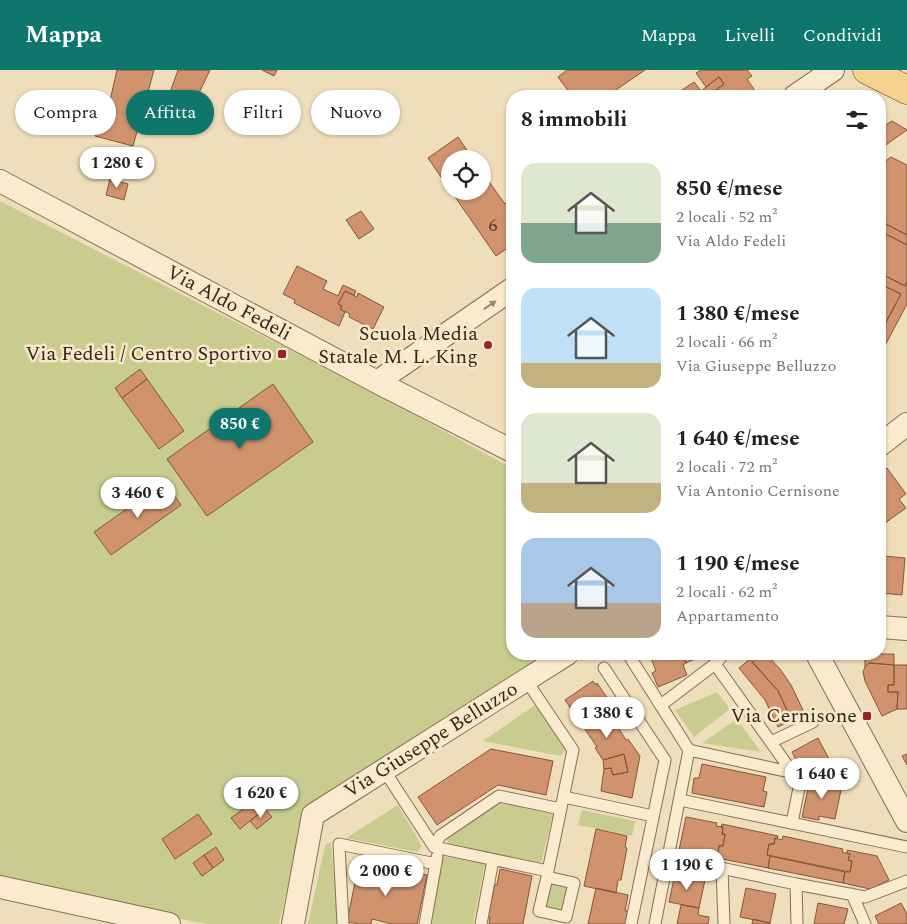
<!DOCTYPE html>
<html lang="it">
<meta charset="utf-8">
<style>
body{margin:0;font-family:Spectral,serif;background:#f6f6f6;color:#202124;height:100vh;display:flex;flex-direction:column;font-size:19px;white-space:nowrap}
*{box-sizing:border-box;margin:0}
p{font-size:16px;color:#757577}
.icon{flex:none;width:28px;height:28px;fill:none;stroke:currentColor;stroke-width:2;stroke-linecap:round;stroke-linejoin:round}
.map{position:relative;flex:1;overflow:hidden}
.drawer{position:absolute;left:506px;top:20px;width:380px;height:570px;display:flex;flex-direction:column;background:#fff;border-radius:20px;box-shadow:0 1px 4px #0004}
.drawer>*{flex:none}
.guide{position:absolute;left:15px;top:20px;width:416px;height:45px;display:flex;gap:10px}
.fabs{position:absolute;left:441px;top:80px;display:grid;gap:10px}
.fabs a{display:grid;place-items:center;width:50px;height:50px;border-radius:50%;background:#fff;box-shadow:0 1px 4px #0004;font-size:25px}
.price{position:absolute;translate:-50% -42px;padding:0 11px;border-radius:18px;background:#fff;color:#222;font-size:16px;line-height:32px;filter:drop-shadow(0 1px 2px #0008)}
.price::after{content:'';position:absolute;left:50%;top:30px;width:15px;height:11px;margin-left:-8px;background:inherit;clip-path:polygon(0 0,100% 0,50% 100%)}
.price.current{background:#0f766e;color:#fff}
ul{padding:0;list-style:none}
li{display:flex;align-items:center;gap:15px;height:125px;padding:0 15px}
li span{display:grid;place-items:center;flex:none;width:140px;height:100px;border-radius:15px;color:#555}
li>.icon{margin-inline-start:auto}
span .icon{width:60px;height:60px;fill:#fffc;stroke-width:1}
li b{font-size:21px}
h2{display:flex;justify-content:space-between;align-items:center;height:60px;padding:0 15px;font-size:21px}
.chip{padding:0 18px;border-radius:22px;background:#fff;box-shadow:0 1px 4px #0004;font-size:18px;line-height:45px}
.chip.current{background:#0f766e;color:#fff}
header{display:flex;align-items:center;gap:30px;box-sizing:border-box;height:70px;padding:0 25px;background:#0f766e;color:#fff}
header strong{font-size:24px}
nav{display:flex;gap:28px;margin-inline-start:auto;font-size:18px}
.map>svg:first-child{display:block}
.green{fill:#c8cd8f}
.building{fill:#d0936e;stroke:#875539}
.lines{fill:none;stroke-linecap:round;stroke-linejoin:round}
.service-casing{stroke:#876d54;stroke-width:13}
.minor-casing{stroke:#876d54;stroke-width:24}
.primary-casing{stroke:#543b29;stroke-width:29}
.service{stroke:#faebce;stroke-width:11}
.minor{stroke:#faebce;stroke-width:22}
.primary{stroke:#f6d28f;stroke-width:28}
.oneway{fill:#988874}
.poi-dot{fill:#982227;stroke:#f7e8ca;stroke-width:2}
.labels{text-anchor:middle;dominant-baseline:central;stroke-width:5;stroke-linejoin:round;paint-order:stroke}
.number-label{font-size:18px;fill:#5c412f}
.street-label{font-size:20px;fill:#35261a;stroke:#f7e8ca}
.poi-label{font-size:20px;fill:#35261a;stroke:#f7e8ca;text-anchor:end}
</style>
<header>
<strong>Mappa</strong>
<nav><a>Mappa</a><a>Livelli</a><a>Condividi</a></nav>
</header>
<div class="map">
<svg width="907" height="854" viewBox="0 0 907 854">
<rect width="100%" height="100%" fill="#efdebb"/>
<path class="green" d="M0 131 378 325 512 398V584H568L321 734 297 777 279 854H207L0 813Z
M717 622 730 639 694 667 675 640Z
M535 635 566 680 560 686 483 671Z
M737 649 761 682 702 673Z
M500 732 553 744 541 793 449 776 446 767Z
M398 735 422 776 417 782 346 768Z
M582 740 635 751 632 766 578 755Z
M331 772 338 854H308L325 775Z
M443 786 485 794 473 854H430Z
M548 810 571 815 565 845 542 840Z"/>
<path class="building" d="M117 0H154L133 76 95 66 103 38 108 39Z
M178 0H210L199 23 202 24 191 44 167 31Z
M262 0H277L274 6Z
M567 0H645L607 26H572L558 7Z
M701 0H747L752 6 747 9 757 24 755 26H720L716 20 724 14 719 7 706 17 696 3Z
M719 7 724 14 708 26H673L694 12 701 21Z
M716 20 720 26H708Z
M892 51 907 60 880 79V59Z
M458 67 473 89H450V120L428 88Z
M891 87 907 95V165L880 151V95Z
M482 102 505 134 512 129V175L496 186 451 121H482Z
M110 109 128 114 124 130 106 125Z
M361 141 374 159 359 169 346 150Z
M880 151 907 165V175L880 161Z
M880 161 907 175V212L905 216 880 203Z
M297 196 327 211 323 219 338 226 343 215 356 221 354 225 345 221 338 234 342 236 340 239 345 242 339 256 294 233 295 230 283 224Z
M880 203 905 216 907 212V234L880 285V256L883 258 901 224 880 214Z
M880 214 901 224 883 258 880 256Z
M345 221 357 227 358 223 384 237 373 259 349 247 350 244 340 239 342 236 338 234Z
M140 299 147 309 122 328 115 318Z
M147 309 184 361 159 379 122 328Z
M273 314 313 372 207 446 167 389Z
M887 398 906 424 899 429 906 438 885 453 881 449 880 450V403Z
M165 412 181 435 111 485 94 462Z
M884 486 905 488 902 525 880 523V491L883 492Z
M661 584H682L686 593 683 595 687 605 658 617 652 603 656 601 651 588Z
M682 584H701L699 587 686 593Z
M761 584H766L780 599 791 615 803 640 790 647 778 621 752 592Z
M878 584H894V595L869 593 865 597V590L868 587Z
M750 589 778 621 792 650 778 657 765 630 739 598Z
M869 593 894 595V615H888V622H898L897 639 882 646 865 611 863 602 865 597Z
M894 595H907V639H897L898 622H888V615H894Z
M593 611 596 615 597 613 617 642 615 643 618 648 614 651 626 670 628 669 640 686 632 728 601 721 604 699 611 698 613 705 628 702 624 684 603 690 595 678 597 677 580 652 592 644 593 647 603 640 596 630 575 645 565 630Z
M596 630 603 640 593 647 592 644 580 652 575 645Z
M818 668 830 691 803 704 792 682Z
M491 679 553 691 546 725 498 715 437 755 418 727Z
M624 684 628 702 613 705 611 698 604 699 603 690Z
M907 684V695L902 686Z
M702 694 766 707 763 721 767 722 764 737 692 723 694 708H699Z
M824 694 831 709V713L810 709 807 702Z
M810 709 842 715 835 749 819 746V750L802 747Z
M257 729 265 739 240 759 231 748Z
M265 739 272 747 257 759 250 751Z
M198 744 212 764 175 789 162 769Z
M686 747 717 753 716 756 723 757 722 764H725L723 776H719L717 788 679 780Z
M722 754 778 766 777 769 775 768 774 774H769L767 785 770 786 768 798 717 788 719 776H723L725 764H722L723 757H721Z
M596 759 627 766 625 777 627 778 621 810H618L616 823 584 816Z
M783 766 843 779 842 782 850 784 848 790 852 791 850 802 767 785 769 774H774L775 768 782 770Z
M216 777 224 790 213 798 204 785Z
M847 780 877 786 889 810 870 819 843 813 845 802H850L852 791 848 790 850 784 847 783Z
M204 785 213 798 202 806 193 793Z
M770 786 845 802 843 813 768 798Z
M359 792 382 796 381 803 402 808 403 800 427 805 417 854H392L372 849 371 854H360L347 852Z
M500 799 532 806 523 854H489L490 847H488L495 814 497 815Z
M675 804 705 810 699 838 669 832Z
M596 818 628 825 625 841H628L625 854H588Z
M746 818 776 824 770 853 740 847Z
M818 833 848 839 844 854H814Z
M901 833 907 844V854H879L875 846Z
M681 835 699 838 698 845 709 847 708 854H677Z
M753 849 770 853V854H752Z"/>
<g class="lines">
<g class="service-casing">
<path id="service" d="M628 584 689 680 655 854
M715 594 800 713 792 753
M604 598 665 690 631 854
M526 610 573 680 548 801 547 807 539 841 566 847 574 813 547 807
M661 635 715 594 724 584
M771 672 813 652
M689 680 794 703
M384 700 434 777 548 801
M564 727 653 746
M680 730 907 777
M434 777 440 766 499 726 561 739
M669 787 796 814 865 827 907 811
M722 798 724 854
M796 814 797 854
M852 824 865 854
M343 854 339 774 436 794
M425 854 437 787
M481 854 493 790"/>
</g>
<g class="minor-casing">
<path id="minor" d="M795 26 833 0
M0 111 377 312 512 381
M377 312 512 219
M880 375 907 354
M880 557 907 559
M817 584 907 751
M0 817 169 854
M293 854 313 745 567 584"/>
</g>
<g class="primary-casing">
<path id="primary" d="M867 0 907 20"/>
</g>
<use href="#service" class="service"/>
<use href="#minor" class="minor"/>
<use href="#primary" class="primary"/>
</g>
<defs><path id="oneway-solid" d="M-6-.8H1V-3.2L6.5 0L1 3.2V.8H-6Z" transform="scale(1.25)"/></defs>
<use class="oneway" href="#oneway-solid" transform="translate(490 235) rotate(-34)"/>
<g class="poi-dot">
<circle cx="488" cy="275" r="5"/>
<rect x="277" y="279" width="10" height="10" rx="2.5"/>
<rect x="862" y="641" width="10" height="10" rx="2.5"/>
</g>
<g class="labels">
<g class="number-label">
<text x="493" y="155">6</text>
</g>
<g class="street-label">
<text transform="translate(229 233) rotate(28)">Via Aldo Fedeli</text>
<text transform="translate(431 670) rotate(-32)">Via Giuseppe Belluzzo</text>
</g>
<g class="poi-label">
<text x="478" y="264">Scuola Media<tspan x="478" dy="23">Statale M. L. King</tspan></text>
<text x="272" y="284">Via Fedeli / Centro Sportivo</text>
<text x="857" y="646">Via Cernisone</text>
</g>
</g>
</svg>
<div class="fabs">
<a><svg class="icon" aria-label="locate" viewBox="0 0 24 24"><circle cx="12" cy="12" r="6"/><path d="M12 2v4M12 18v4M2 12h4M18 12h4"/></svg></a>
</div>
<b class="price" style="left:117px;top:119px">1 280 €</b>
<b class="price current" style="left:240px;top:380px">850 €</b>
<b class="price" style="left:138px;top:449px">3 460 €</b>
<b class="price" style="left:607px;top:669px">1 380 €</b>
<b class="price" style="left:822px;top:730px">1 640 €</b>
<b class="price" style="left:261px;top:749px">1 620 €</b>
<b class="price" style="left:687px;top:821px">1 190 €</b>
<b class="price" style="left:386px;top:827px">2 000 €</b>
<div class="guide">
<a class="chip">Compra</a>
<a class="chip current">Affitta</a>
<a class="chip">Filtri</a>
<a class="chip">Nuovo</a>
</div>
<section class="drawer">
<h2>8 immobili<svg class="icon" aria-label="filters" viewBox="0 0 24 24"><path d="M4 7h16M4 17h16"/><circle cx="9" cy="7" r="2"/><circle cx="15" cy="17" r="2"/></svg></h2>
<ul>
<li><span style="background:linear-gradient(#dfe7d0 60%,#7fa58c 0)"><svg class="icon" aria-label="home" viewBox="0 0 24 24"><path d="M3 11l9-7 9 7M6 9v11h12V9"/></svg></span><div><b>850 €/mese</b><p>2 locali · 52 m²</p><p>Via Aldo Fedeli</p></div></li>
<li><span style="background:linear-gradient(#bfe0f5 75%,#c2b280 0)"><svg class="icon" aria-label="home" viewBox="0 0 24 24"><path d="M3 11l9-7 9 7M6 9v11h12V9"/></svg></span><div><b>1 380 €/mese</b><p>2 locali · 66 m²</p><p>Via Giuseppe Belluzzo</p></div></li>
<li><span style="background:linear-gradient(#dfe7d0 70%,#c2b280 0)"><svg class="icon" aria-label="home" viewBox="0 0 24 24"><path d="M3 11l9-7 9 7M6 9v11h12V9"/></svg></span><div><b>1 640 €/mese</b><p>2 locali · 72 m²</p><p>Via Antonio Cernisone</p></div></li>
<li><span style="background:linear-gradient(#a9c7e8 65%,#b9a48a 0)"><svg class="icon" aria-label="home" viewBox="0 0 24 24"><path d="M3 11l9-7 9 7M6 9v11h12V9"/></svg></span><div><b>1 190 €/mese</b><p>2 locali · 62 m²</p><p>Appartamento</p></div></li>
</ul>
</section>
</div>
